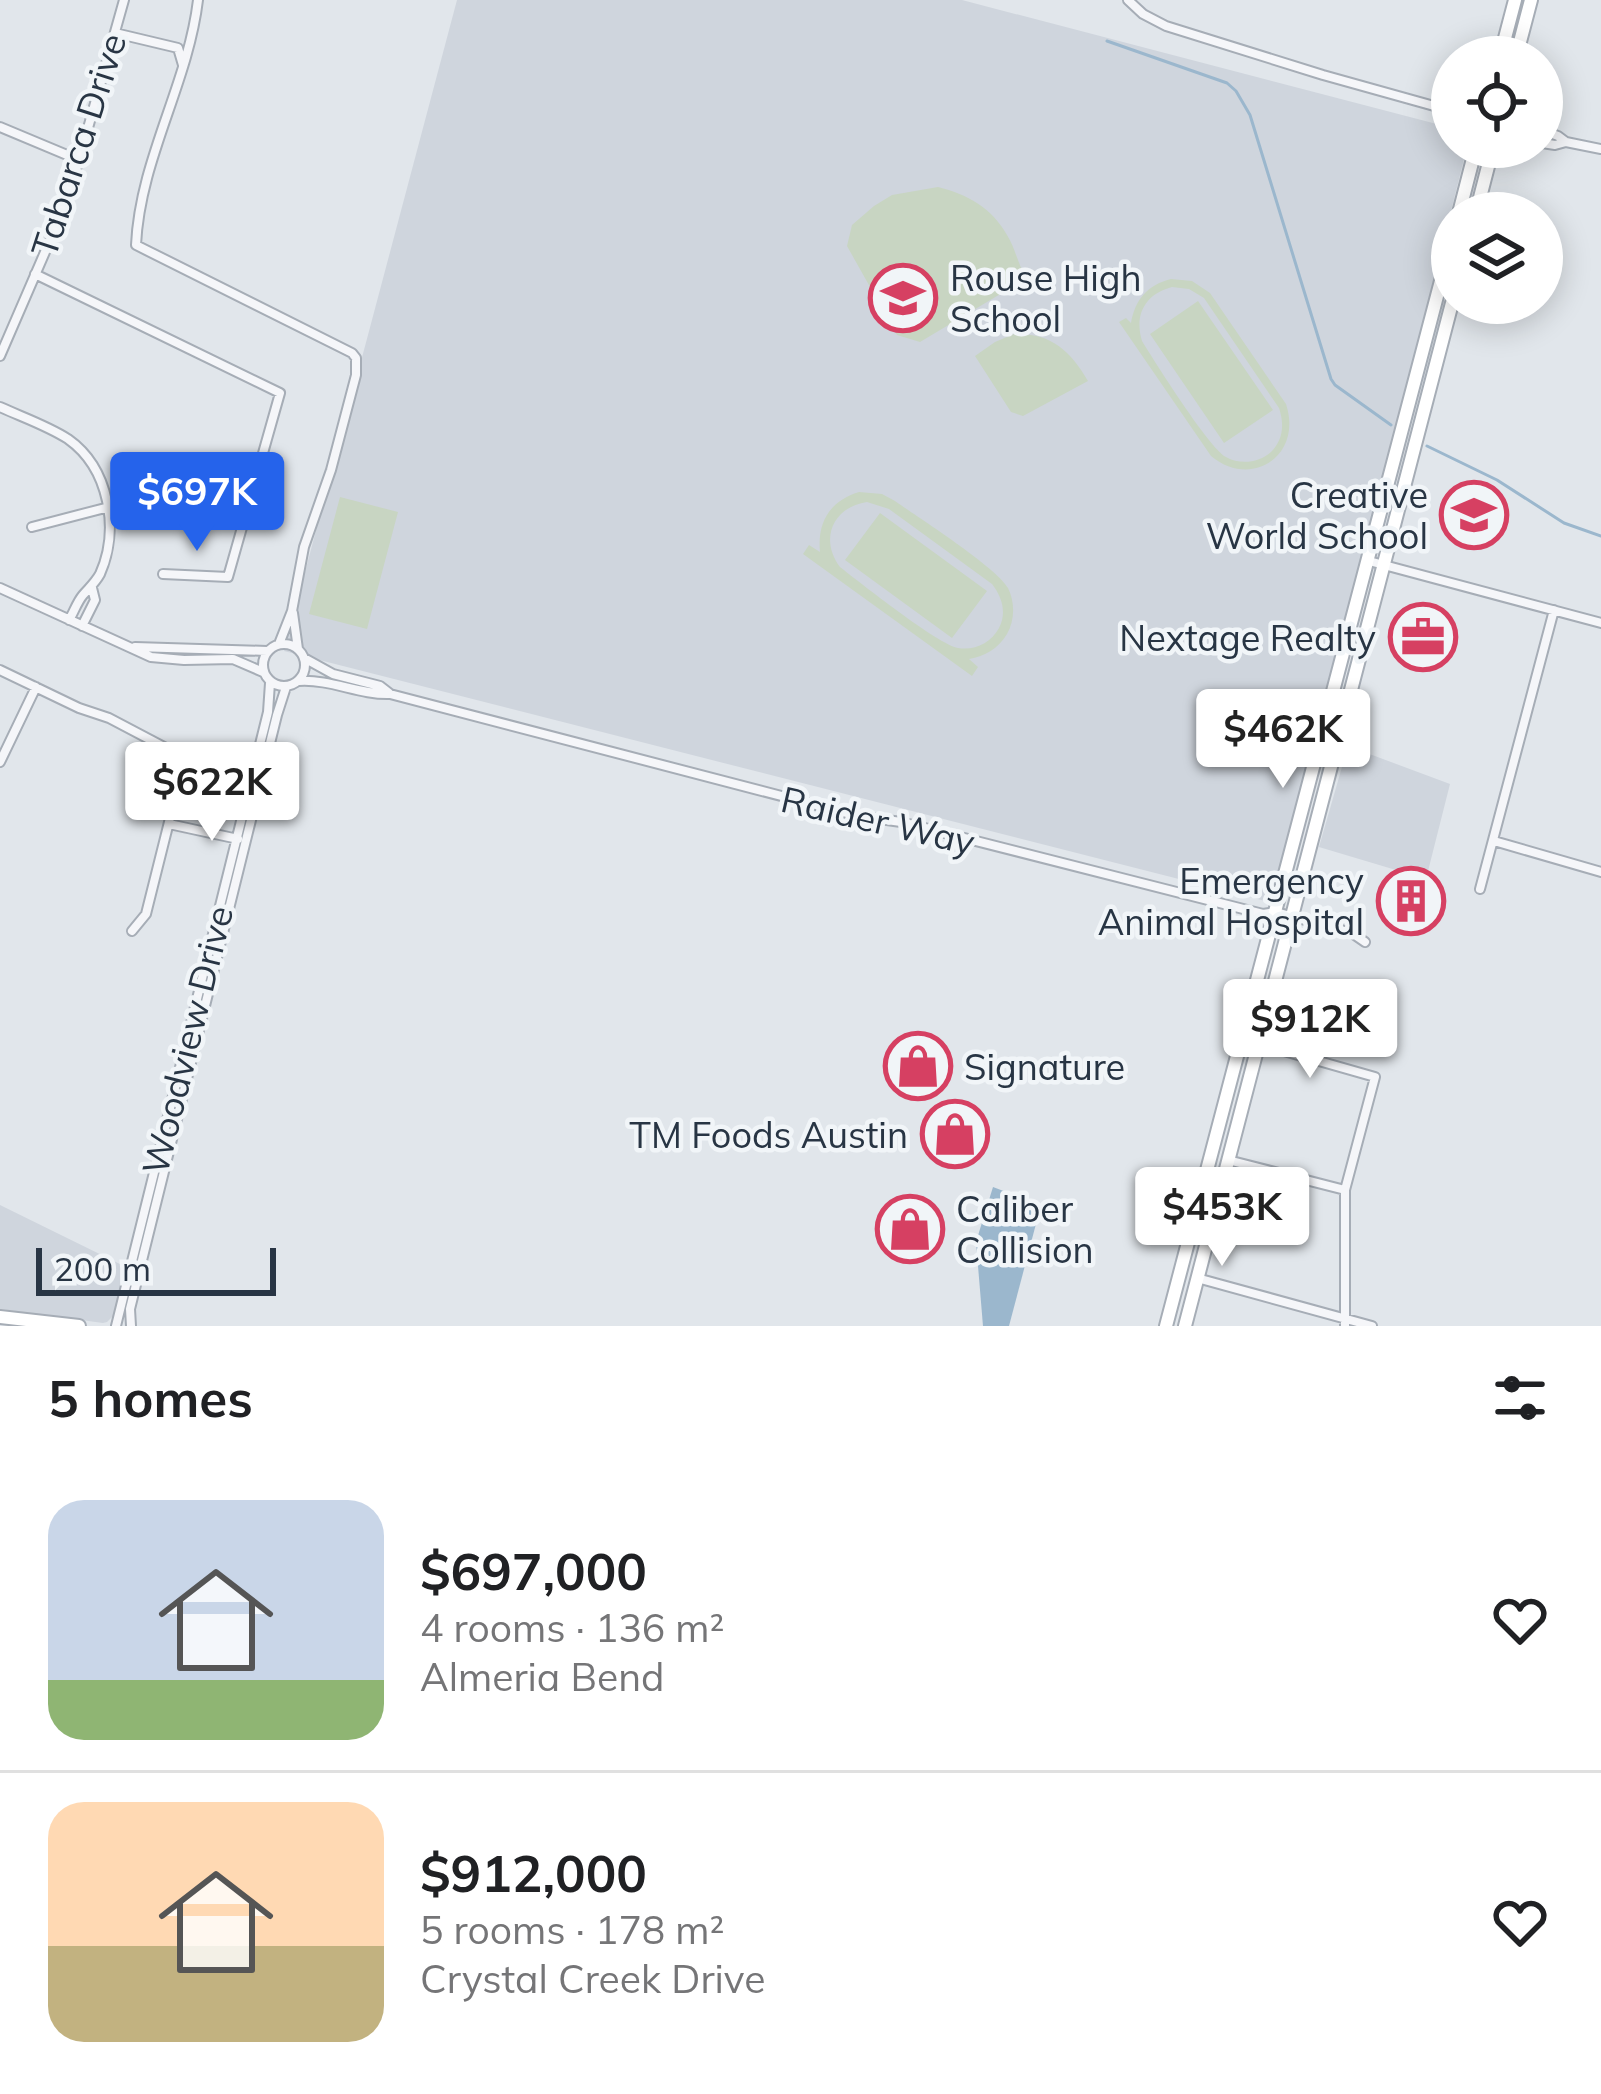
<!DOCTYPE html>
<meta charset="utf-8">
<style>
body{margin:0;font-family:Mulish,sans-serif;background:#f2f2f2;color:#202124;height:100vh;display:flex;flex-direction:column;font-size:45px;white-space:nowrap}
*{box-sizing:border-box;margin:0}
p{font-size:39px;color:#757577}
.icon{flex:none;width:66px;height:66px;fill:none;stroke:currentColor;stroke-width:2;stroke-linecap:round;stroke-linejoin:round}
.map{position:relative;height:1326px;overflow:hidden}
.panel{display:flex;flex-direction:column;background:#fff;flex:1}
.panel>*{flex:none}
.tools{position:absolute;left:1431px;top:36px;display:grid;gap:24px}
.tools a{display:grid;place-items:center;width:132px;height:132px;border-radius:50%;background:#fff;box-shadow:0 6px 30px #0003;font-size:60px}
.scale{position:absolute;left:36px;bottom:30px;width:240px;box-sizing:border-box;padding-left:12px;border:6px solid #283544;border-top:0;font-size:33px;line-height:42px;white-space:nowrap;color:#283544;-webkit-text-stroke:9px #f1f5f8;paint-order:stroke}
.price{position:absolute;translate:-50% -102px;padding:0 27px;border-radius:12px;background:#fff;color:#222;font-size:39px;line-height:78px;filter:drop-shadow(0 3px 6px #0008)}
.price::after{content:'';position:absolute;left:50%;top:72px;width:36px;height:27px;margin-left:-18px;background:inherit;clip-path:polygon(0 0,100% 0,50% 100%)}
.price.on{background:#2563eb;color:#fff}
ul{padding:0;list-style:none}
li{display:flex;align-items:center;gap:36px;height:300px;padding:0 48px}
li+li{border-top:3px solid #e0e0e0}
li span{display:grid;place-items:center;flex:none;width:336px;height:240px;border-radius:36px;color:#555}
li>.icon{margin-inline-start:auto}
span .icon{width:144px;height:144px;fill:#fffc;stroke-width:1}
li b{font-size:51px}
h2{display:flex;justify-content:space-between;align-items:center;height:144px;padding:0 48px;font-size:51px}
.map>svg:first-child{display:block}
.built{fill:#cfd5dd}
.green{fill:#c8d5c2;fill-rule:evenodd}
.water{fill:#9bb7cd}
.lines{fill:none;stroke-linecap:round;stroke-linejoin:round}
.stream{stroke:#9bb7cd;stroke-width:3}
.street-casing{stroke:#a6adb6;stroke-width:12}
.secondary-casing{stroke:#a6adb6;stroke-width:16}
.street{stroke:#f5f6f9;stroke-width:8}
.secondary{stroke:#fff;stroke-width:12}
.labels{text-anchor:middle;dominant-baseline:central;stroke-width:9;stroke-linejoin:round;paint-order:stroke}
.street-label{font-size:36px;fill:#283544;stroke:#f1f5f8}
.poi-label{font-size:36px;fill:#283544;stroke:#f1f5f8;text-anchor:end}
</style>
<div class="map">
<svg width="1601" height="1326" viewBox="0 0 1601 1326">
<rect width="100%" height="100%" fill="#e1e6eb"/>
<path class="built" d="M457 0H962L1452 128V147H1467L1277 904 284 651Z
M1348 746 1450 784 1426 879 1319 847Z
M0 1205 126 1267 113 1316 107 1322 103 1323 0 1309Z"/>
<path class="green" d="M938 187C967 194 992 208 1007 235 1016 249 1017 264 1027 278L920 342 897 335 847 246 852 225 874 206 892 195Z
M1171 279 1192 281 1210 293 1286 404C1303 455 1252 490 1211 456L1119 322 1126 318 1131 323C1135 300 1147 285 1171 279ZM1172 287 1189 289 1204 298 1279 408C1284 423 1284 439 1271 452 1259 463 1240 465 1226 457 1209 448 1155 362 1142 341 1134 315 1145 294 1172 287Z
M1198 301 1273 410 1224 443 1150 334Z
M1014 334C1051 333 1070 350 1088 381L1023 416 1011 412 975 356 995 342Z
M859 492 882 494 895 501C919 518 996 567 1008 588 1015 602 1015 620 1007 634 998 649 985 656 969 659L978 667 972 676 803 554 809 545 820 552C817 522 830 501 859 492ZM867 502 889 509 992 584C1002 597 1007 612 999 628 991 643 974 651 958 648 939 645 859 582 840 567 819 539 833 507 867 502Z
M340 497 398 512 367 629 309 614Z
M880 513 987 591 952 638 845 560Z"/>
<path class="water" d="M993 1187 1041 1205 1009 1326H983L976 1242Z"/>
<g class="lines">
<path class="stream" d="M1107 41 1227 83 1236 91 1250 115 1331 379 1335 385 1391 425
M1427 446 1497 480 1564 523 1601 536"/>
<g class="street-casing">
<path id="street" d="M198 0C188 84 140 159 136 245L352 353 356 358V375L331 470 304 547 292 611 279 644
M1128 0 1143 14 1166 26 1323 75 1452 111
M115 33 178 48 183 65
M0 127 79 160
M1542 130 1558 136 1566 142 1555 145 1542 143
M1566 142 1601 149
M35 274 280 393 228 577 163 574
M0 356 58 222 79 160 124 0
M0 407C22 417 48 426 68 439 109 468 120 529 100 574 95 583 89 588 83 595 77 602 74 612 69 620
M32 527 109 507 185 494 204 493 248 504
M1369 561 1601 623
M0 588 151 657 184 660 233 659 263 672
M293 613 298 649
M82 626 95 600 92 588
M263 665a21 21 0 1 1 42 0a21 21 0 1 1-42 0Z
M135 647 267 651
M304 658 333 674 380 686 389 693
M0 670 79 708 109 718 185 758 146 914 132 931
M299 681C331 679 359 695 390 694L858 816 901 822 1263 914 1276 912 1352 933 1365 942
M0 762 36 687
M169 824 238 839
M1494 841 1601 872
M1480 889 1554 610
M1259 1044 1375 1077 1345 1190V1326
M1228 1160 1345 1190
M1197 1278 1372 1326
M116 1326 268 712 270 683
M131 1326 130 1309 277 715 286 687"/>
</g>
<g class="secondary-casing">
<path id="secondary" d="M1500 57 1515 0
M1516 57 1531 0
M1459 213 1476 147
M1476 213 1493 147
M0 1317 79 1326
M1166 1326 1452 239
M1185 1326 1452 303"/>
</g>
<use href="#street" class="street"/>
<use href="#secondary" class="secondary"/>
</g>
<defs>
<g id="school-ring" transform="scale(3.45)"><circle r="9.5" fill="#f1f5f8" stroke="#d64062" stroke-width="1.5"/><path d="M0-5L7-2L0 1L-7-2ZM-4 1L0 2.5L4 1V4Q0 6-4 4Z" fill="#d64062"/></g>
<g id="office-ring" transform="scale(3.45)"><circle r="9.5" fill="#f1f5f8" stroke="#d64062" stroke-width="1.5"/><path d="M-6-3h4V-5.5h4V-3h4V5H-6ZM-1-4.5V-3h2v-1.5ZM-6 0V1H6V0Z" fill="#d64062"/></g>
<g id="building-ring" transform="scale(3.45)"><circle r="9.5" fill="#f1f5f8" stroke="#d64062" stroke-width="1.5"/><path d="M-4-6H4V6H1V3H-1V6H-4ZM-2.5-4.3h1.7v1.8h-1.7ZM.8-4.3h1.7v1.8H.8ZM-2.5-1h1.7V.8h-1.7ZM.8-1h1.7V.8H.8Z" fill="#d64062"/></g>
<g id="shop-ring" transform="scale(3.45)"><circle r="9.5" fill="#f1f5f8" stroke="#d64062" stroke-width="1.5"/><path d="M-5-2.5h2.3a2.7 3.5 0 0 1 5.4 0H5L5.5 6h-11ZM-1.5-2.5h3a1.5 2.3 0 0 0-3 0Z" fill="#d64062"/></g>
</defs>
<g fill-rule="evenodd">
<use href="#school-ring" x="903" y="298"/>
<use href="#school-ring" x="1474" y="515"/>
<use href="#office-ring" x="1423" y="637"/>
<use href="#building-ring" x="1411" y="901"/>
<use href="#shop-ring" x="918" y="1066"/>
<use href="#shop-ring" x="955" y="1134"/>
<use href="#shop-ring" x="910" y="1229"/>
</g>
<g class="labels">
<g class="street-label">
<text transform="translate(78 145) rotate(-72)">Tabarca Drive</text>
<text transform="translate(878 820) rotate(13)">Raider Way</text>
<text transform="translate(187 1040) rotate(-76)">Woodview Drive</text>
</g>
<g class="poi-label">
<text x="950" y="277" text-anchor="start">Rouse High<tspan x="950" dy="41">School</tspan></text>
<text x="1428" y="494">Creative<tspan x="1428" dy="41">World School</tspan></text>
<text x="1376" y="637">Nextage Realty</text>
<text x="1364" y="880">Emergency<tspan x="1364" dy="41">Animal Hospital</tspan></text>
<text x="964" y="1066" text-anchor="start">Signature</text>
<text x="908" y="1134">TM Foods Austin</text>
<text x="956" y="1208" text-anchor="start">Caliber<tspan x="956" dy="41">Collision</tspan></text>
</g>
</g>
</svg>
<div class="tools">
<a><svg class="icon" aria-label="locate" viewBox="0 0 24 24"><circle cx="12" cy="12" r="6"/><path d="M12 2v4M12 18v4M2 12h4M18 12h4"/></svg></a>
<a><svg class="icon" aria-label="layers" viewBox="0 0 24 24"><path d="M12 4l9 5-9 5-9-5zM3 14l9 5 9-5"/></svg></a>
</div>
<div class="scale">200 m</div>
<b class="price on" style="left:197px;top:554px">$697K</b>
<b class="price" style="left:1283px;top:791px">$462K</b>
<b class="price" style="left:212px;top:844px">$622K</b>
<b class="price" style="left:1310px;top:1081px">$912K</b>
<b class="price" style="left:1222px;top:1269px">$453K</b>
</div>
<section class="panel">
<h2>5 homes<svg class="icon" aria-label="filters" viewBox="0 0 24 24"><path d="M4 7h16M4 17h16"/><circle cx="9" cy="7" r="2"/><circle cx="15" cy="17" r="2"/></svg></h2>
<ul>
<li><span style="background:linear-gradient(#c9d6e8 75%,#8fb573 0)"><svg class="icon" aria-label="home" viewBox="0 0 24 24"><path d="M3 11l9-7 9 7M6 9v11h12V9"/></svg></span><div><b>$697,000</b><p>4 rooms · 136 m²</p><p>Almeria Bend</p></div><svg class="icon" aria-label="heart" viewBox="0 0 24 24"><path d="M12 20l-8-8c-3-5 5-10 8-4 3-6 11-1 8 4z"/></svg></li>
<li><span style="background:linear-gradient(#ffd9b3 60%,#c2b280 0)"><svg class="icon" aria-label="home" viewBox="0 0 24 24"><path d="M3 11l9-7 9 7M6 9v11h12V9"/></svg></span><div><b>$912,000</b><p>5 rooms · 178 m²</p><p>Crystal Creek Drive</p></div><svg class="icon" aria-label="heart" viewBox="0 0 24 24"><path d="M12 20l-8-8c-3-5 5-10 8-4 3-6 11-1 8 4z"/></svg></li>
</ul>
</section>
